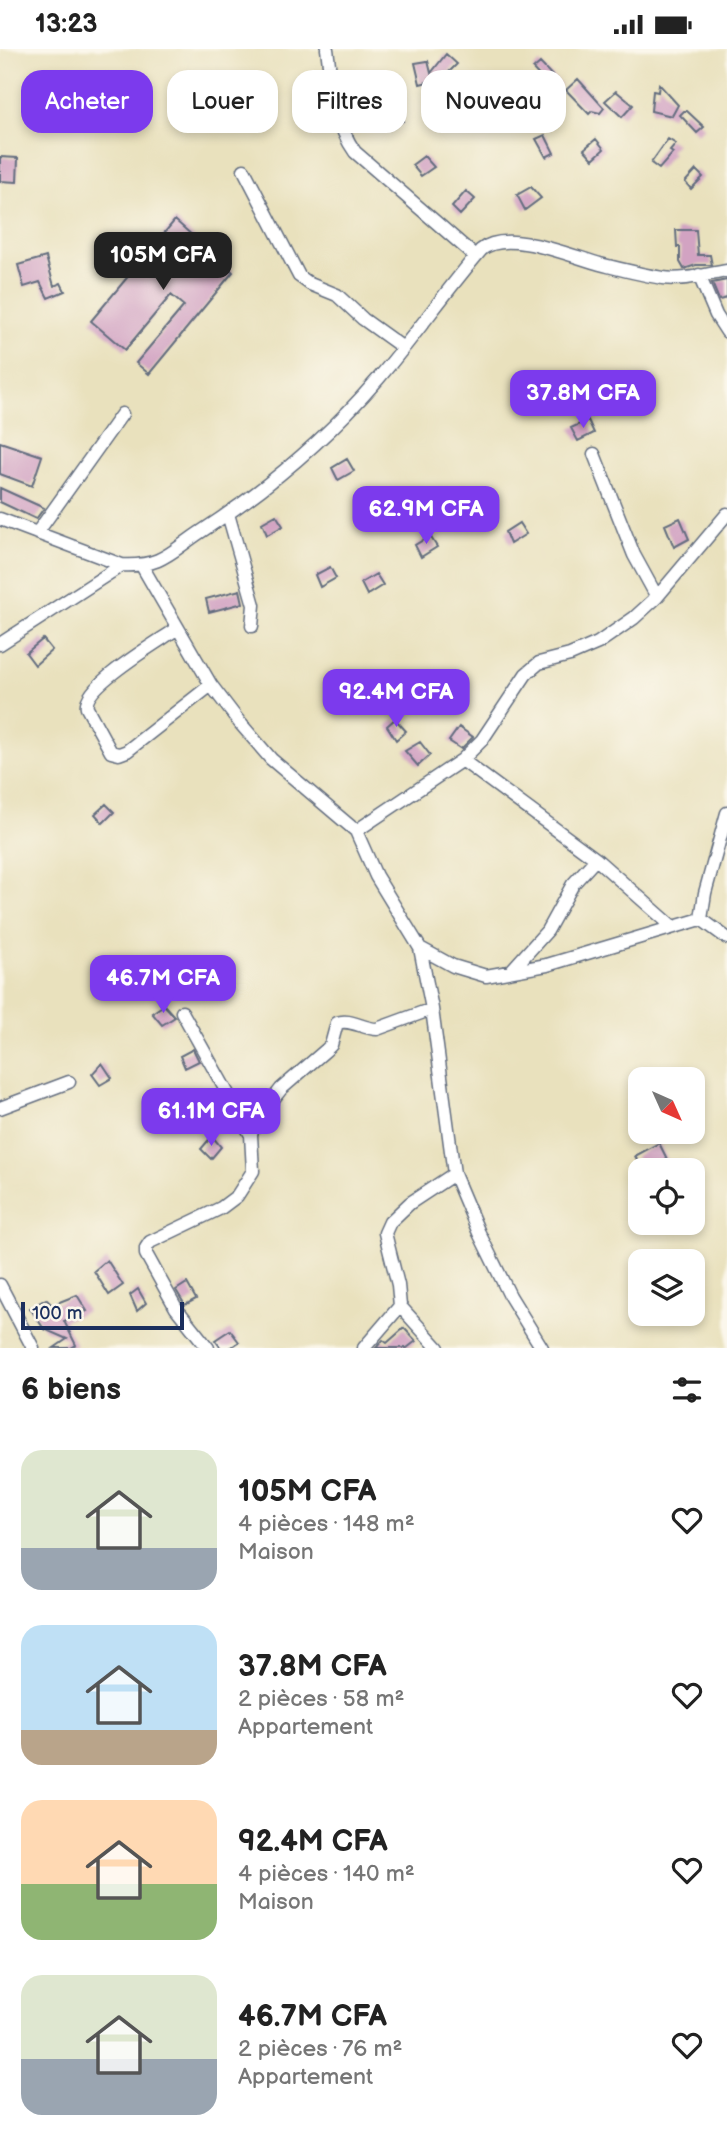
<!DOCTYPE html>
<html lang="fr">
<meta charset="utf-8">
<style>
body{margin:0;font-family:"Balsamiq Sans",sans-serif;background:#f6f6f6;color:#222;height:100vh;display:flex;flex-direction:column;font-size:26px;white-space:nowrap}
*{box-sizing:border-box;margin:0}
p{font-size:23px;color:#767676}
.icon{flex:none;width:38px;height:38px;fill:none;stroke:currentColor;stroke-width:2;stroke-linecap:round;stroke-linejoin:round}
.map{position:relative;height:1299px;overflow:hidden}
.panel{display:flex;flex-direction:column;background:#fff;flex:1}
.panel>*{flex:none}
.top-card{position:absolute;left:21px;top:21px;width:686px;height:63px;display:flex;gap:14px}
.needle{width:46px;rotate:135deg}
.buttons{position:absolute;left:628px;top:1018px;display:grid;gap:14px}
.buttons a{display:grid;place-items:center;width:77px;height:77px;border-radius:14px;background:#fff;box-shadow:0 4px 10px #0003;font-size:35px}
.scale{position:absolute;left:21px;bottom:18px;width:163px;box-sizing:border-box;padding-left:7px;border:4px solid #1b2f5e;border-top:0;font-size:19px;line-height:24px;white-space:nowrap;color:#1b2f5e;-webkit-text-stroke:5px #fbf7ec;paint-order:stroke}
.price{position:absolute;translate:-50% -60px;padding:0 16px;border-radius:14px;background:#7c3aed;color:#fff;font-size:23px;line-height:46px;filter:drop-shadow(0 2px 4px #0008)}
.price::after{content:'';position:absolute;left:50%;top:42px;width:21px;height:16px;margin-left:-10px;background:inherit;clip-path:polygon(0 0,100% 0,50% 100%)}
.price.current{background:#222;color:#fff}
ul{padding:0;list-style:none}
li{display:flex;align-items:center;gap:21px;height:175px;padding:0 21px}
li span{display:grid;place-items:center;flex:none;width:196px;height:140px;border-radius:21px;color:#555}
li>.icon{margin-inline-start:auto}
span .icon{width:84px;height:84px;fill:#fffc;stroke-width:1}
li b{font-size:30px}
h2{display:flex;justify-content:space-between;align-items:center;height:84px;padding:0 21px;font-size:30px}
.tag{padding:0 24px;border-radius:21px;background:#fff;box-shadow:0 4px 10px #0003;font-size:24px;line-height:63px}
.tag.current{background:#7c3aed;color:#fff}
.status{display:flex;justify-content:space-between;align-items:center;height:49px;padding:0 35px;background:#fff;direction:ltr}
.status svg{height:19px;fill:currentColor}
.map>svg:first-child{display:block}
.building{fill:#d2a3c2}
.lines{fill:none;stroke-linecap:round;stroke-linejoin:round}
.minor-casing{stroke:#636d7f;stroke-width:15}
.minor{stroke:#fff;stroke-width:12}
</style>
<div class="status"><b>13:23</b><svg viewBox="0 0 49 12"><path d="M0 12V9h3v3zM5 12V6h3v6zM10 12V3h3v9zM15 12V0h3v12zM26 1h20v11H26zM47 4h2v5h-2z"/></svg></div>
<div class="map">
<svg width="727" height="1299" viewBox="0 0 727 1299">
<rect width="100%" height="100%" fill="#fbf7ec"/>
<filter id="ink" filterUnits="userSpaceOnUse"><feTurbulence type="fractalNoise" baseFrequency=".0143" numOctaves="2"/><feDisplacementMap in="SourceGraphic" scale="14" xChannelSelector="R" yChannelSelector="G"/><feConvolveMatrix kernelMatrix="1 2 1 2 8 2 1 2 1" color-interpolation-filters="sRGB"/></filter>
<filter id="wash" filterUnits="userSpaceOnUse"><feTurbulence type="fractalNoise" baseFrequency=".00686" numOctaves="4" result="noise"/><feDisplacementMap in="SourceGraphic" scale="28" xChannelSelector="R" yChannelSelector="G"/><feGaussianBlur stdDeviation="1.57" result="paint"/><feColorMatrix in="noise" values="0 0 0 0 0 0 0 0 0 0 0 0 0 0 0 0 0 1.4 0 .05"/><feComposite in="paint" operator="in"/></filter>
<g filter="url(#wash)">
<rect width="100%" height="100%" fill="#e9e1bd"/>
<g id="blocks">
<path class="building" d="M446 5 457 15 443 29 420 35 415 14 428 12 431 24Z
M540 14 561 36 554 43 533 20Z
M398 25 403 43 386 45 383 26Z
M578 30 604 59 600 64 592 62 589 65 566 41Z
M659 35 678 56 672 67 651 62 653 42 658 43Z
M616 42 633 56 622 68 605 52Z
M394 57 403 72 390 80 381 65Z
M684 62H687L704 78 697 84 680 66Z
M545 86 554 104 546 108 536 90Z
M596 90 604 100 593 110 584 100Z
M668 90 676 95 670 102 673 104 659 120 651 114Z
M424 107 434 118 421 127 412 116Z
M0 108 18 109 17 133 0 132Z
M696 121 703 128 691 140 685 133Z
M531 138 541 149 525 161 517 146Z
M466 142 475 150 460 166 452 158Z
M175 171 233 223 149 325 136 314 184 257 171 246 125 301 91 272Z
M676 181H696L698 206H710L712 216H696L684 220 680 213V198H677Z
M46 208 54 237 61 234 65 242 48 249 40 233 24 238 18 216Z
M727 231V249L719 251 712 234Z
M615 326 619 342 599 347 595 331Z
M588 371 594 384 578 392 571 379Z
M0 393 42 407 32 437 0 425Z
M347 410 354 422 338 431 332 419Z
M0 439 44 459 36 470 0 453Z
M276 466 283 477 267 486 262 474Z
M680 469 689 490 674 498 665 476Z
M519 474 526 485 510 495 505 483Z
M430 487 437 498 421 508 415 496Z
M330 518 336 529 320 538 315 526Z
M376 525 383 536 367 546 361 534Z
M240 541 243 554 209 563 206 550Z
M43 590 52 601 35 616 26 604Z
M395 670 406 682 396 691 387 677Z
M459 678 473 688 461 700 449 692Z
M420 693 430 706 418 717 405 702Z
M106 755 114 763 103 774 95 765Z
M164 956 175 968 162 976 152 964Z
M193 1000 199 1012 185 1019 180 1007Z
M102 1014 112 1029 100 1036 92 1025Z
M212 1087 221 1098 211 1110 201 1100Z
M659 1094 673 1122H643L635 1107Z
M107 1211 123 1236 109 1246 94 1222Z
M187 1234 196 1250 185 1256 176 1241Z
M138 1240 146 1254 137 1262 130 1246Z
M77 1246 87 1262 64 1272 76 1296 71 1299H54L67 1290 44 1280 30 1259 46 1250 52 1256Z
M404 1279 416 1292 407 1299H376L383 1291 387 1294Z
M230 1281 239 1293 230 1299H221L215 1291Z"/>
</g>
</g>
<g filter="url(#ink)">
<use href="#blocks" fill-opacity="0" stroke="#636d7f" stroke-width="2"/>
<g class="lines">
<g class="minor-casing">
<path id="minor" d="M327 0C332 36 333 72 355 103L475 207
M244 121 299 227 310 235 337 246 363 270 402 298
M699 226 716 266 727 283
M594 405 634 506 657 548
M228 465 254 556 252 577
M0 470 122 516C163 518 171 502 202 482 267 440 328 388 378 330 414 288 445 243 481 201 506 179 571 207 600 215 620 220 642 226 663 229 683 232 707 225 727 222
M37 484 122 365
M142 517 211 636 240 674 271 710 356 782 376 827 420 899 453 917 486 927 547 916 701 870 727 889
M178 579C160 592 81 637 87 659L111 703 119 705 127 702 211 636
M0 595 122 516
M462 711 596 810 673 878
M356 782 462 711 482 691 526 625 539 614 570 606 598 594 634 569 657 548 727 465
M701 870 705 844 727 764
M420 899 432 960 454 1125 479 1184 510 1247 542 1299
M511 922 547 882 573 835 596 810
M182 963 251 1086
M0 1059 69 1033
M0 1236 33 1299
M208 1299 176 1259 146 1205V1199L150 1193 221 1159 237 1147 253 1122 251 1086 254 1075 281 1040 326 1001 331 996 337 974C350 969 363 980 377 980L432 960
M364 1299 400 1257
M438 1299 400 1257 398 1236 385 1184 390 1173 410 1154 454 1125"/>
</g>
<use href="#minor" class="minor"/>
</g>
</g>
</svg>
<div class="buttons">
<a><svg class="needle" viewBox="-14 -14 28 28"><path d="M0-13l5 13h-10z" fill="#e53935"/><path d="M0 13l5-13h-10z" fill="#767676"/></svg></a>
<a><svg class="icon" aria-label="locate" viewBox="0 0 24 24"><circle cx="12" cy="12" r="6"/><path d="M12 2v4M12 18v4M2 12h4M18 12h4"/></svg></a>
<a><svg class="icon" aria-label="layers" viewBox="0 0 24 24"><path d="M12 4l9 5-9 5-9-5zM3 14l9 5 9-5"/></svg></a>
</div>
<div class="scale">100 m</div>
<b class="price current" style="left:163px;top:243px">105M CFA</b>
<b class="price" style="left:583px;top:381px">37.8M CFA</b>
<b class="price" style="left:426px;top:497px">62.9M CFA</b>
<b class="price" style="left:396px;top:680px">92.4M CFA</b>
<b class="price" style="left:163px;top:966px">46.7M CFA</b>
<b class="price" style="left:211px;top:1099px">61.1M CFA</b>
<div class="top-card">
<a class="tag current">Acheter</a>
<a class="tag">Louer</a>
<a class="tag">Filtres</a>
<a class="tag">Nouveau</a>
</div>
</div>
<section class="panel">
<h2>6 biens<svg class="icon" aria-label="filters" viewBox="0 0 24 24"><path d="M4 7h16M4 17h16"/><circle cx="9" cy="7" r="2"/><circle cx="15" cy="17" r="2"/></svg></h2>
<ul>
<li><span style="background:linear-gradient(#dfe7d0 70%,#9aa5b1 0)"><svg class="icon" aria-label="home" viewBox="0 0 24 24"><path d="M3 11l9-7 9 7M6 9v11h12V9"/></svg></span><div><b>105M CFA</b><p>4 pièces · 148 m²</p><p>Maison</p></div><svg class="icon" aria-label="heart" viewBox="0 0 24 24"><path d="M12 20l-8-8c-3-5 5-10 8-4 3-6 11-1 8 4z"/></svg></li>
<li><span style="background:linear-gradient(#bfe0f5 75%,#b9a48a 0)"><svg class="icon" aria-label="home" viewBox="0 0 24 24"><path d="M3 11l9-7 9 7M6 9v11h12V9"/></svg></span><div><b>37.8M CFA</b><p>2 pièces · 58 m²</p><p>Appartement</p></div><svg class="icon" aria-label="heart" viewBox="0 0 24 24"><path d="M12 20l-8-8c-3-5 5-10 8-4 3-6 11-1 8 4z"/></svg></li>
<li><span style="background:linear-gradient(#ffd9b3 60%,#8fb573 0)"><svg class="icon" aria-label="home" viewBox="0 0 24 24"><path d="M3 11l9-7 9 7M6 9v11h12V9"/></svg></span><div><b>92.4M CFA</b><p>4 pièces · 140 m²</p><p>Maison</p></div><svg class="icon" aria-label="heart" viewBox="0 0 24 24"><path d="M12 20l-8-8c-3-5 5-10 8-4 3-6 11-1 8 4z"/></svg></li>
<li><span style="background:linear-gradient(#dfe7d0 60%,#9aa5b1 0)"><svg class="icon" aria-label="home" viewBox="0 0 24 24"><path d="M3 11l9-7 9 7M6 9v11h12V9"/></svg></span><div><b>46.7M CFA</b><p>2 pièces · 76 m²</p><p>Appartement</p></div><svg class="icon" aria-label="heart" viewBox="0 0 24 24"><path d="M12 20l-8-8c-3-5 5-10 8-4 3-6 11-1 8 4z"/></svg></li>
</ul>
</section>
